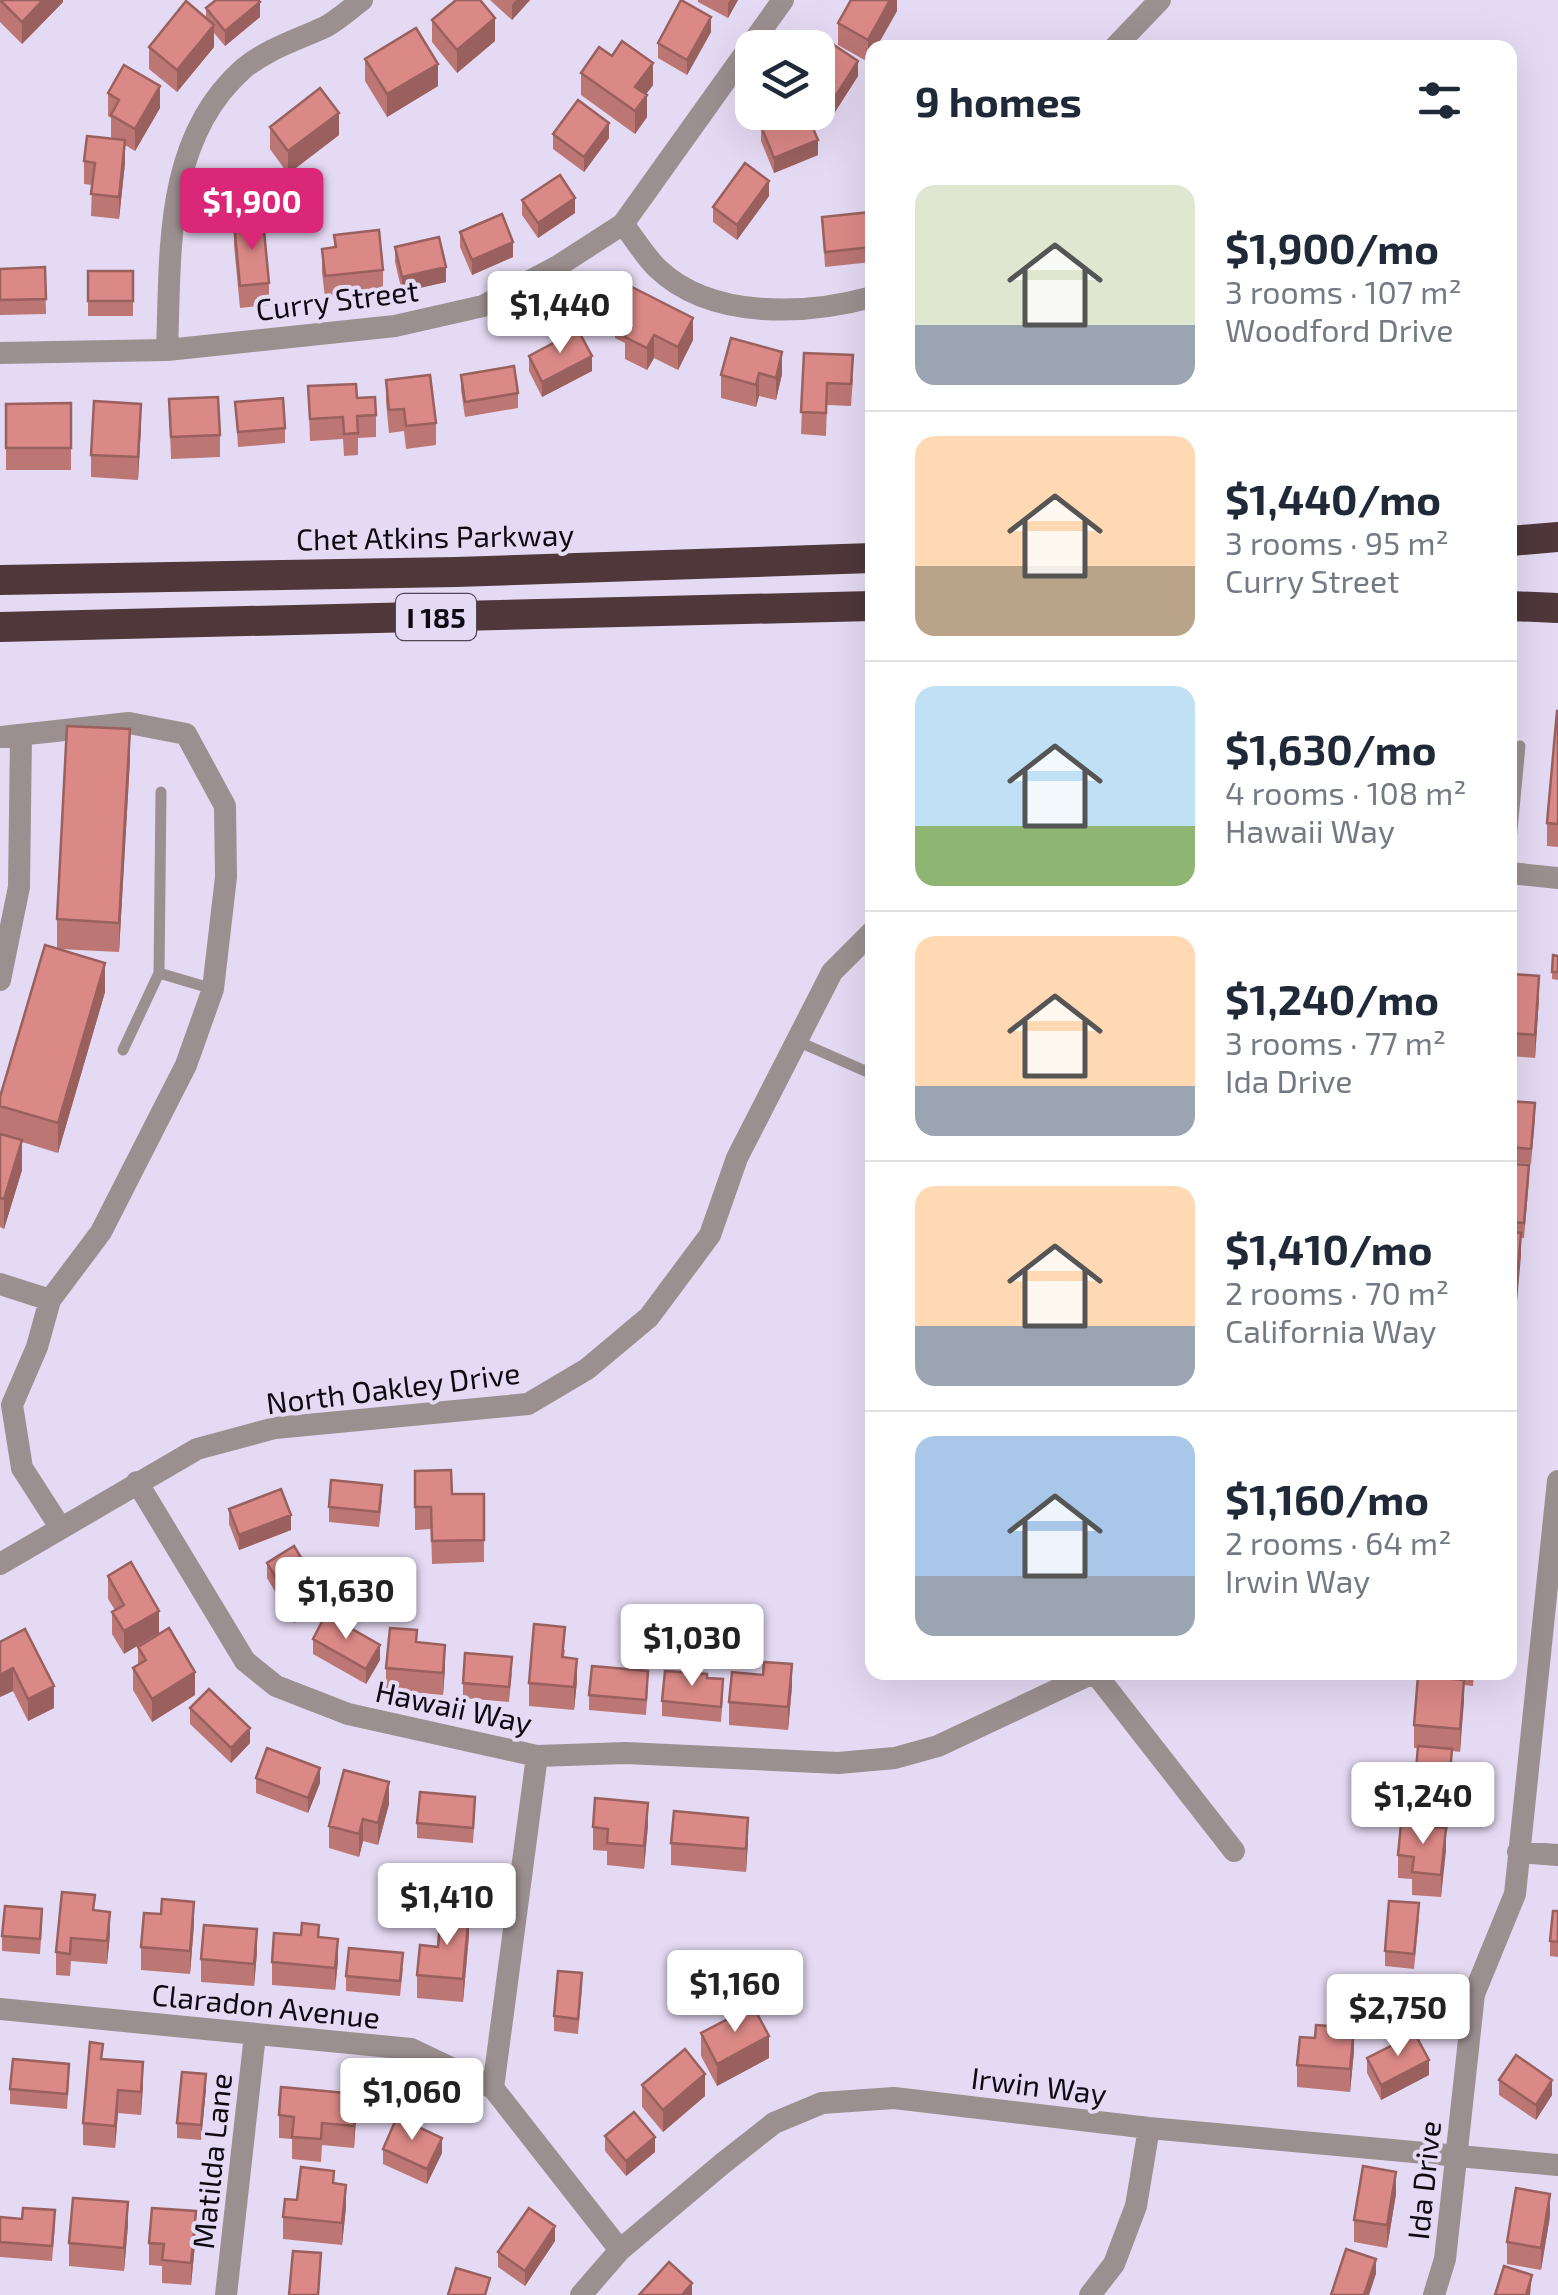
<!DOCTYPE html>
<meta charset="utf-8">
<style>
body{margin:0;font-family:"Exo 2",sans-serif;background:#f2f2f3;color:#1f2937;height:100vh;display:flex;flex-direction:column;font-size:38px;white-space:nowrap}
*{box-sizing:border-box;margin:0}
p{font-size:32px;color:#747a83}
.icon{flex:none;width:55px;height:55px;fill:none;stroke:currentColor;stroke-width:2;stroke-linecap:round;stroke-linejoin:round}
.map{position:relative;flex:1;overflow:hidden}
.side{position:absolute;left:865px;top:40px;width:652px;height:1640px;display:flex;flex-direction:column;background:#fff;border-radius:20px;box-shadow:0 10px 40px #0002}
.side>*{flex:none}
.buttons{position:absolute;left:735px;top:30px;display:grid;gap:20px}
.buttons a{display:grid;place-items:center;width:100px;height:100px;border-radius:20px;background:#fff;box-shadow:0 10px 40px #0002;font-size:50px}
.price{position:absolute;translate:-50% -85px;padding:0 22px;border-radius:10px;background:#fff;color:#222;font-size:32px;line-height:65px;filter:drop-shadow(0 2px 5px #0008)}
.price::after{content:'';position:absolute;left:50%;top:60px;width:30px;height:22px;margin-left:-15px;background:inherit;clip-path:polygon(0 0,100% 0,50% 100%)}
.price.active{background:#db2777;color:#fff}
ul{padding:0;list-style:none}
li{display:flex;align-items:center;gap:30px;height:250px;padding:0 50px}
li+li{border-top:2px solid #e0e1e3}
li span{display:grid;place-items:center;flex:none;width:280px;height:200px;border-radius:20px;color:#555}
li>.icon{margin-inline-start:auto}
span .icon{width:120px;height:120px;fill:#fffc;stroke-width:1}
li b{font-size:42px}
h2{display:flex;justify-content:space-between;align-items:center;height:120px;padding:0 50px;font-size:42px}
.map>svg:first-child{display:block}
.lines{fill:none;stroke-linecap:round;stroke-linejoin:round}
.lane{stroke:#9c8f90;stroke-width:11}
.street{stroke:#9c8f90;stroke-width:22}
.highway{stroke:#4f373a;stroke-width:30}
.wall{fill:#bc7674}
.shaded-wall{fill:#99605e}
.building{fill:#db8987;stroke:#99605e;stroke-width:2.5}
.labels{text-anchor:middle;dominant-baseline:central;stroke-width:8;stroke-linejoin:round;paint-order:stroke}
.shield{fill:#e5daf3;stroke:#4e4856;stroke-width:2.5}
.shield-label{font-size:28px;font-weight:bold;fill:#0e0a12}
.street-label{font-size:30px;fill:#0e0a12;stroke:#e5daf3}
</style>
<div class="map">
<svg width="1558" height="2295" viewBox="0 0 1558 2295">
<rect width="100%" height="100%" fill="#e5daf3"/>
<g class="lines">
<path class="lane" d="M161 792 159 973 213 989
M1510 851 1520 746
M797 1041 872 1074
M123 1050 159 973"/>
<path class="street" d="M1114 48 1160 0
M623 224C634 238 644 255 657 268 711 320 806 315 872 297
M167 350C171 253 163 140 243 69 267 49 297 40 325 27 338 20 350 9 362 0
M0 353 167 350 395 326 483 306 558 266 623 224 783 0
M0 737 129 723 186 734 225 806 226 877 213 989 186 1065 101 1232 50 1300 37 1347 12 1405 22 1468 60 1527
M1510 873 1558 878
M0 980 19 887 21 736
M0 1284 50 1300
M137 1482 245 1661 276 1686 348 1714 537 1756 626 1753 838 1763 895 1758 938 1746 1095 1672
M0 1564 197 1449 275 1428 528 1404 587 1369 649 1317 710 1235 737 1158 832 972 872 932
M1095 1673 1234 1851
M1518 1852 1558 1855
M0 2009 411 2049 493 2088 620 2250
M493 2088 537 1756
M226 2295 255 2035
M581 2295 620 2250 722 2164 774 2123 822 2103 894 2098 1149 2128 1558 2165
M1090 2295 1114 2264 1136 2206 1149 2128
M1434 2295 1445 2259 1474 1994 1515 1894 1558 1481"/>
<path class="highway" d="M1510 541 1558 537
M0 580 456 572 872 558
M1510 606 1558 608
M0 627 872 606"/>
</g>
<path class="wall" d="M0 0H63V2L22 44 0 22Z
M490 0H530L512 20Z
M698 0H738L728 18 698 2Z
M897 0V11L868 62 838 45V23Z
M206 8 260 17 225 46 214 33V47L177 92 149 69V47L206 18Z
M432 20 495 41 457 73 432 42Z
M711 32 687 75 658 58V43Z
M365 59 438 86 387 117 365 81Z
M818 65 858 76 833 115 818 105Z
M581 73 653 85 646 94 647 117 635 134 581 95Z
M108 93 160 108 135 151 125 145V163L119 219 91 216 92 185 84 184V161L114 139 111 137V118L108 116Z
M761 126 818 155 774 173 761 141Z
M270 127 339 135 288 174 270 149Z
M553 134 609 138 584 172 553 149Z
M769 196 737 240 713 222V207Z
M522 200 575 213 538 238 522 215Z
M822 217 872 226V262L825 267Z
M234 223 269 283V305L240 308 234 245Z
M460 232 513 257 472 275 460 247Z
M334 235 383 270V292L325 298 322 272V249L334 248Z
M395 247 446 282 402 292 395 262Z
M45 267 46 314 0 315V269Z
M88 271H133V316H88Z
M615 316 693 340 678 370 654 358 647 370 625 359V343L615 338Z
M731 338 782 374 776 400 759 396 756 407 721 398V375Z
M804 353 853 378 851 406 827 405 826 436 801 434Z
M529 356 592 371 542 397 529 371Z
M461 375 518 393V408L465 417 461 390Z
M386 380 436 423V445L406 449 404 431 389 433 386 402Z
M308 386 357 398 376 415V437L358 438V455L344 456 343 439 310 441Z
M169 399 220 435V457L171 459Z
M235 402 285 428V443L238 447Z
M71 403V470H6V404Z
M141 426 138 480 91 477V455Z
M1558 711V847L1547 846V823Z
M130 759 119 952 59 949 105 992 58 1153 22 1142V1170L4 1229 0 1227V1097L57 948V919Z
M1553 955 1558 956V980L1552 979Z
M1510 995 1539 998 1535 1058 1510 1056Z
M1510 1101 1535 1119 1531 1164 1510 1162Z
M1510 1164 1529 1180 1524 1238H1521L1516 1313H1510Z
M415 1471 452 1494H484V1562L432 1564 431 1529 415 1530Z
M382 1500 379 1527 329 1522V1507Z
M229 1509 291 1530 239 1550 229 1524Z
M131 1562 124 1654 112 1634V1612L115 1610 108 1599V1576Z
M267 1563 321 1606 294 1623 267 1578Z
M313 1639 380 1660 366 1684 313 1654Z
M0 1642 54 1708 28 1721 13 1691 0 1697Z
M417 1642 445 1667 443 1695 386 1690V1668Z
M138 1647 195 1695 152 1722 133 1690V1668L138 1665Z
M565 1649 564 1658 577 1681 574 1710 529 1706V1683Z
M512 1672 509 1702 463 1698V1683Z
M1445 1672H1474L1473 1686 1464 1685 1460 1752 1452 1751V1771L1447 1832H1446L1441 1897 1412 1895V1879L1398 1878V1855L1413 1826 1418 1748H1414V1725L1445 1678Z
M763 1675 792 1686 788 1730 729 1725V1702Z
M707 1678 723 1694 721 1722 662 1716V1701Z
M648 1686 646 1715 589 1710V1695Z
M190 1708 250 1743 231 1763 190 1724Z
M256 1778 320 1783 308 1813 256 1793Z
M389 1804 378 1845 363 1841 359 1857 329 1848V1826Z
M475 1812 473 1843 417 1838V1823Z
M648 1825 644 1869 607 1865V1851L593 1850V1827Z
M748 1840 746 1872 671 1865V1843Z
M95 1910 110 1934 107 1964 71 1961 70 1976 56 1975V1952Z
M1558 1911V1957L1550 1956V1941Z
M1419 1918 1414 1969 1385 1966V1951Z
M42 1924 40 1954 2 1951V1936Z
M194 1924 190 1974 141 1970V1947Z
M469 1935 463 2002 417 1998V1975L438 1947Z
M319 1937 338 1961 335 1990 272 1985V1962Z
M257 1952 254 1986 201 1982V1959Z
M403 1968 400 1996 346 1991V1976Z
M582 1988 578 2034 554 2031V2016Z
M701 2033 769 2058 717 2086 701 2056Z
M1354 2051 1350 2092 1297 2087V2065Z
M1367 2058 1429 2075 1381 2100 1367 2073Z
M103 2059 143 2084 141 2115 118 2113 115 2148 83 2145V2123Z
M69 2079 67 2109 10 2104V2089Z
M1499 2080 1552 2095 1536 2120 1499 2095Z
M642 2085 705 2096 663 2132 642 2107Z
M206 2089 201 2140 177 2138V2123Z
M279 2115 356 2116 354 2148 322 2145 321 2162 292 2159V2139L279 2138Z
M605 2136 655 2152 626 2176 605 2151Z
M383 2149 442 2153 427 2184 383 2164Z
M334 2184 346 2207 342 2245 283 2239V2217Z
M1396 2194 1387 2248 1354 2242V2220Z
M1550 2216 1541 2270 1507 2264V2242Z
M0 2217 55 2225 52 2261 0 2257Z
M128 2225 124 2271 69 2266V2243Z
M196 2234 191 2285 162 2283V2266L149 2265V2243Z
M555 2241 525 2286 498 2267V2252Z"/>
<path class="shaded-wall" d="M43 0H63V2L22 44V22Z
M516 0H530L512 20V5Z
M730 0H738L728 18V3Z
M890 0H897V11L876 48H872V54L868 62V40Z
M260 2V17L225 46V31Z
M711 17V32L687 75V60Z
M495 18V41L457 73V50Z
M214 25V47L177 92V70Z
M858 61V76L833 115V100Z
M653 63V85L635 109V87Z
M438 64V86L387 117V94Z
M160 86V108L135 151V129Z
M647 95V117L635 134V111Z
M339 113V135L288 174V151Z
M609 123V138L584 172V157Z
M125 140V163L119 219V197Z
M818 140V155L774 173V158Z
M769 181V196L737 240V225Z
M575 198V213L538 238V223Z
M513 242V257L472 275V260Z
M446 267V282L402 292V277Z
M693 318V340L678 370V347Z
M654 335V358L647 370V348Z
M782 352V374L776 400V378Z
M592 356V371L542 397V382Z
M759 373V396L756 407V385Z
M141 404V426L138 480V457Z
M130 729V759L119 952V923Z
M105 963V992L58 1153V1123Z
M1539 976V998L1535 1058V1035Z
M22 1140V1170L4 1229V1199Z
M1521 1233V1256L1516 1313V1291Z
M291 1515V1530L239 1550V1535Z
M321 1591V1606L294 1623V1608Z
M159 1611V1633L124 1654V1631Z
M380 1645V1660L366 1684V1669Z
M445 1645V1667L443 1695V1673Z
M577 1659V1681L574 1710V1687Z
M792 1664V1686L788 1730V1707Z
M13 1668V1691L0 1697V1675Z
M195 1672V1695L152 1722V1699Z
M1464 1680V1702L1460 1752V1729Z
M54 1686V1708L28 1721V1699Z
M250 1728V1743L231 1763V1748Z
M1452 1749V1771L1447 1832V1810Z
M320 1768V1783L308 1813V1798Z
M389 1782V1804L378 1845V1823Z
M648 1803V1825L644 1869V1846Z
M748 1818V1840L746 1872V1849Z
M363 1819V1841L359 1857V1834Z
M1446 1828V1851L1441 1897V1875Z
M194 1902V1924L190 1974V1951Z
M110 1912V1934L107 1964V1941Z
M469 1912V1935L463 2002V1979Z
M257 1929V1952L254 1986V1964Z
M338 1939V1961L335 1990V1968Z
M1354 2028V2051L1350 2092V2069Z
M769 2036V2058L717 2086V2064Z
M1429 2060V2075L1381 2100V2085Z
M143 2062V2084L141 2115V2092Z
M206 2074V2089L201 2140V2125Z
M705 2074V2096L663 2132V2110Z
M1552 2080V2095L1536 2120V2105Z
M118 2090V2113L115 2148V2126Z
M356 2094V2116L354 2148V2126Z
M655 2137V2152L626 2176V2161Z
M442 2138V2153L427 2184V2169Z
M1396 2172V2194L1387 2248V2225Z
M346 2185V2207L342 2245V2223Z
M1550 2194V2216L1541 2270V2248Z
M128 2202V2225L124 2271V2248Z
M196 2211V2234L191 2285V2263Z
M555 2226V2241L525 2286V2271Z
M1376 2259V2274L1369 2295H1364Z
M1532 2275 1530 2295H1526Z
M692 2283V2295H682Z"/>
<path class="building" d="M0 0H43L22 22Z
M216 0H258L260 2 225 31 206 8Z
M456 0H480L495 18 457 50 432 20Z
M681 0 711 17 687 60 658 43Z
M851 0H890L868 40 838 23Z
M186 1 214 25 177 70 149 47Z
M416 28 438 64 387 94 365 59Z
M622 41 653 63 635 87 647 95 635 111 581 73 599 47 612 56Z
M831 43 858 61 833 100 818 90V65Z
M124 65 160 86 135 129 111 115 119 100 108 93Z
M320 88 339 113 288 151 270 127Z
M578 100 609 123 584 157 553 134Z
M794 112H806L818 140 774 158 761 126Z
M87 136 125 140 119 197 91 194 95 163 84 161Z
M745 163 769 181 737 225 713 207Z
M560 175 575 198 538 223 522 200Z
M871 212 872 247 825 252 822 217Z
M502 214 513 242 472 260 460 232Z
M263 220 269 283 240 286 234 223Z
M379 230 383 270 325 276 322 249 336 247 334 235Z
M439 237 446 267 402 277 395 247Z
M45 267 46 299 0 300V269Z
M88 271H133V301H88Z
M630 286 693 318 678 347 654 335 647 348 625 337 631 324 615 316Z
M578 330 592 356 542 382 529 356Z
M731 338 782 352 776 378 759 373 756 385 721 375Z
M804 353 853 355 851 384 827 383 826 413 801 412Z
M514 366 518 393 465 402 461 375Z
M430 375 436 423 406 426 404 409 389 410 386 380Z
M356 384 357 398 375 397 376 415 357 416 358 433 344 434 343 417 310 419 308 386Z
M218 397 220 435 171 437 169 399Z
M283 398 285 428 238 432 235 402Z
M94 401 141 404 138 457 91 455Z
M71 403V448H6V404Z
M1557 711H1558V824L1547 823Z
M67 726 130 729 119 923 57 919Z
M45 945 105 963 58 1123 0 1106V1097Z
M1553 955 1558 956V972H1552Z
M1513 974 1539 976 1535 1035 1510 1033V995H1512Z
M1510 1101 1535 1103 1531 1149 1510 1147Z
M0 1134 22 1140 4 1199 0 1198Z
M1510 1164 1529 1165 1524 1223 1510 1222Z
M1510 1232 1521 1233 1516 1291 1510 1290Z
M451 1470 452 1494H484V1540L432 1541 431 1507H415V1471Z
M331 1480 382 1485 379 1512 329 1507Z
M281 1489 291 1515 239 1535 229 1509Z
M294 1546 321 1591 294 1608 267 1563Z
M131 1562 159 1611 124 1631 112 1612 124 1605 108 1576Z
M326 1614 380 1645 366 1669 313 1639Z
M534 1624 565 1627 562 1657 577 1659 574 1687 529 1683Z
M169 1628 195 1672 152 1699 133 1668 146 1660 138 1647Z
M390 1628 417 1630 416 1642 445 1645 443 1673 386 1668Z
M25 1629 54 1686 28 1699 13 1668 0 1675V1642Z
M465 1653 512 1657 509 1687 463 1683Z
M764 1662 792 1664 788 1707 729 1702 732 1672 763 1675Z
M592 1666 648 1671 646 1700 589 1695Z
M665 1671 707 1674V1678L723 1679 721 1707 662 1701Z
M1418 1676 1464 1680 1460 1729 1414 1725Z
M209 1689 250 1728 231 1748 190 1708Z
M1418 1746 1452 1749 1447 1810 1413 1807Z
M267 1748 320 1768 308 1798 256 1778Z
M344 1770 389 1782 378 1823 363 1819 359 1834 329 1826Z
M420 1792 475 1797 473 1828 417 1823Z
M595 1798 648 1803 644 1846 607 1843 608 1829 593 1827Z
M674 1811 748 1818 746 1849 671 1843Z
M1401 1824 1446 1828 1441 1875 1412 1872 1414 1857 1398 1855Z
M62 1892 95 1895 93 1910 110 1912 107 1941 71 1938 70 1954 56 1952Z
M162 1899 194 1902 190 1951 141 1947 144 1913 161 1914Z
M1389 1901 1419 1903 1414 1954 1385 1951Z
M5 1906 42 1909 40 1939 2 1936Z
M441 1910 469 1912 463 1979 417 1975 420 1945 438 1947Z
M1553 1911H1558V1942L1550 1941Z
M302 1923 319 1925 318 1937 338 1939 335 1968 272 1962 274 1933 301 1935Z
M204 1925 257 1929 254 1964 201 1959Z
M349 1948 403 1953 400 1981 346 1976Z
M558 1971 582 1973 578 2019 554 2016Z
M753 2006 769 2036 717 2064 701 2033Z
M1316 2025 1354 2028 1350 2069 1297 2065 1300 2037 1315 2038Z
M1415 2034 1429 2060 1381 2085 1367 2058Z
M90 2042 103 2044 101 2059 143 2062 141 2092 118 2090 115 2126 83 2123Z
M685 2049 705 2074 663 2110 642 2085Z
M1516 2055 1552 2080 1536 2105 1499 2080Z
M13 2059 69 2064 67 2094 10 2089Z
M182 2072 206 2074 201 2125 177 2123Z
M281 2087 356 2094 354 2126 322 2123 321 2139 292 2137 294 2117 279 2115Z
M634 2112 655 2137 626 2161 605 2136Z
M397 2117 442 2138 427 2169 383 2149Z
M1363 2166 1396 2172 1387 2225 1354 2220Z
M301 2167 334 2171 333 2183 346 2185 342 2223 283 2217 285 2199 297 2200Z
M1516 2188 1550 2194 1541 2248 1507 2242Z
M73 2198 128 2202 124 2248 69 2243Z
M23 2208 55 2210 52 2246 0 2242V2217L22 2219Z
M152 2208 196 2211 191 2263 162 2260 164 2244 149 2243Z
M529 2208 555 2226 525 2271 498 2252Z
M1346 2249 1376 2259 1364 2295H1331Z
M293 2251 321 2253 318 2295H289Z
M669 2262 692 2283 682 2295H639Z
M1504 2266 1532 2275 1526 2295H1495Z
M456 2268 490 2278 485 2295H448Z"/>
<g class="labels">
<rect class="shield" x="396" y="594" width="80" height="46" rx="8"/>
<g class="shield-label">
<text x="436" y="617">I 185</text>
</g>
<g class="street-label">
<text transform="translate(337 299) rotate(-7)">Curry Street</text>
<text transform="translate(435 536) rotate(-1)">Chet Atkins Parkway</text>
<text transform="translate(393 1387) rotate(-7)">North Oakley Drive</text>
<text transform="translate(454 1706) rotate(12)">Hawaii Way</text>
<text transform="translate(266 2005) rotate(6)">Claradon Avenue</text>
<text transform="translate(1039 2085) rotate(7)">Irwin Way</text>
<text transform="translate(211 2161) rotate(-84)">Matilda Lane</text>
<text transform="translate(1423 2180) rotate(-84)">Ida Drive</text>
</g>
</g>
</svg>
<div class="buttons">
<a><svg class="icon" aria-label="layers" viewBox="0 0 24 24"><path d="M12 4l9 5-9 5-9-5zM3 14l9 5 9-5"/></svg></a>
</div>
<b class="price active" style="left:252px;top:253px">$1,900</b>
<b class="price" style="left:560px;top:356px">$1,440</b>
<b class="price" style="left:346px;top:1642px">$1,630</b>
<b class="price" style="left:692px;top:1689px">$1,030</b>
<b class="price" style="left:1423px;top:1847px">$1,240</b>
<b class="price" style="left:447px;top:1948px">$1,410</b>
<b class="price" style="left:735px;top:2035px">$1,160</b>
<b class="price" style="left:1398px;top:2059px">$2,750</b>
<b class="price" style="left:412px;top:2143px">$1,060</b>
<section class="side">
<h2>9 homes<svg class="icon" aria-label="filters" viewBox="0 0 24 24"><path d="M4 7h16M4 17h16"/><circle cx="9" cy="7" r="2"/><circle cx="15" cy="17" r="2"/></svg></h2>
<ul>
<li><span style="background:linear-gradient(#dfe7d0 70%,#9aa5b1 0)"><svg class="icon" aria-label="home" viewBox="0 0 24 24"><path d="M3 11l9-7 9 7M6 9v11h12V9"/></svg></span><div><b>$1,900/mo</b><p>3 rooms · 107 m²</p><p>Woodford Drive</p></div></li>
<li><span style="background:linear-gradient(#ffd9b3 65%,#b9a48a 0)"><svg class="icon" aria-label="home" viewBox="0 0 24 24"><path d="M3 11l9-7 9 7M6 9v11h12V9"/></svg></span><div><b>$1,440/mo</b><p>3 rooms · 95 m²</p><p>Curry Street</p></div></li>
<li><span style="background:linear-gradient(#bfe0f5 70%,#8fb573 0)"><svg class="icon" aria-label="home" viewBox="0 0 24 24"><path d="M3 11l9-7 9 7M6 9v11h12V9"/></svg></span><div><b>$1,630/mo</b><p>4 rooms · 108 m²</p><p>Hawaii Way</p></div></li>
<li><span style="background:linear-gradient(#ffd9b3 75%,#9aa5b1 0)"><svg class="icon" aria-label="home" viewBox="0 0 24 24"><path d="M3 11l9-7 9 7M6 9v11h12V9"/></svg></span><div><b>$1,240/mo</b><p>3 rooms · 77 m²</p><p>Ida Drive</p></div></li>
<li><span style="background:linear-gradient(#ffd9b3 70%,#9aa5b1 0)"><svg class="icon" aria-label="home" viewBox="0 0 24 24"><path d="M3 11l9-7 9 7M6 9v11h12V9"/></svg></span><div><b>$1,410/mo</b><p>2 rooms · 70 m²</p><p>California Way</p></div></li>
<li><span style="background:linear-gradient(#a9c7e8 70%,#9aa5b1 0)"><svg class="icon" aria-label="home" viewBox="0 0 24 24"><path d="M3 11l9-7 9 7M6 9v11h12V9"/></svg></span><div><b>$1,160/mo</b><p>2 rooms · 64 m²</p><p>Irwin Way</p></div></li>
</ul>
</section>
</div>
